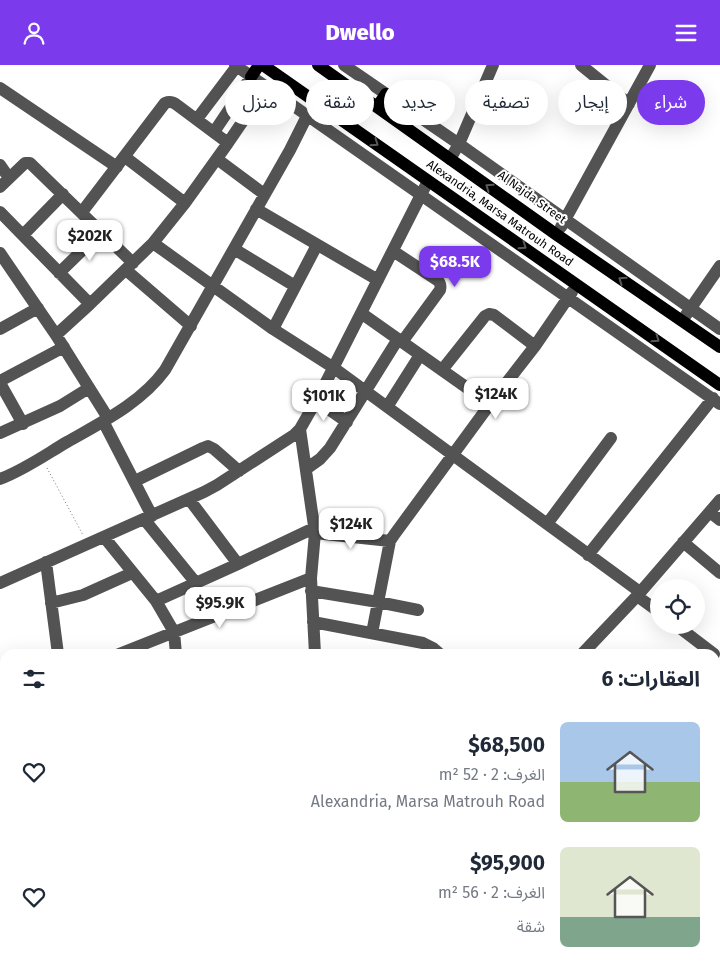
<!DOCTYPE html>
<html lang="ar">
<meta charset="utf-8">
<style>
body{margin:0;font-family:"Fira Sans","Noto Sans Arabic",sans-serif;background:#f6f6f7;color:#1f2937;direction:rtl;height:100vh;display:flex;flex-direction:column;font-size:19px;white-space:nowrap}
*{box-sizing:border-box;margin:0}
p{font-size:16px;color:#747a83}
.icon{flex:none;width:28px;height:28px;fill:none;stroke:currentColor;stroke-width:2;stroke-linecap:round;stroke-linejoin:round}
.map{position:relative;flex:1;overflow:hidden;direction:ltr}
.panel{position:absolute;left:0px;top:584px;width:720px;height:321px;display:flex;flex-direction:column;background:#fff;border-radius:15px 15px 0 0;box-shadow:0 5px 20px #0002;direction:rtl}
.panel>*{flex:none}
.guide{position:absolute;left:15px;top:15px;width:690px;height:45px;direction:rtl;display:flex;gap:10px}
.controls{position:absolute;left:650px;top:514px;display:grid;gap:10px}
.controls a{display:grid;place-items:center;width:55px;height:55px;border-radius:50%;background:#fff;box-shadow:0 5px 20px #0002;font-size:25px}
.price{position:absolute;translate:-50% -42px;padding:0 11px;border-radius:10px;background:#fff;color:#222;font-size:16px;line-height:32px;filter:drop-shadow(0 1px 2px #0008)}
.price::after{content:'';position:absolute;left:50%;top:30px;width:15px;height:11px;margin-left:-8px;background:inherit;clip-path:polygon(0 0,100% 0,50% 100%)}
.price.active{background:#7c3aed;color:#fff}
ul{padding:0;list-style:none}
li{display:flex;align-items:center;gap:15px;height:125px;padding:0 20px}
li span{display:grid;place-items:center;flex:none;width:140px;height:100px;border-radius:8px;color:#555}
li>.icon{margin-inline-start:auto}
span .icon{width:60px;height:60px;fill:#fffc;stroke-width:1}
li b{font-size:21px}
h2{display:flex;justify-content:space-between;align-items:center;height:60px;padding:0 20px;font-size:21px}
.tag{padding:0 18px;border-radius:22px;background:#fff;box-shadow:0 5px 20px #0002;font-size:18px;line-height:45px}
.tag.active{background:#7c3aed;color:#fff}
header{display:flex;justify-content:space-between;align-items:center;height:65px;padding:0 20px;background:#7c3aed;color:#fff;font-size:22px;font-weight:800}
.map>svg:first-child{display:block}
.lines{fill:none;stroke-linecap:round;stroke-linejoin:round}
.path{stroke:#757575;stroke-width:1;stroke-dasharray:1 2.5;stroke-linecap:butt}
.minor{stroke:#535353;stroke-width:12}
.major{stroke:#000;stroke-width:12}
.oneway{stroke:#595959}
.labels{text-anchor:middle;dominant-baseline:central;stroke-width:4;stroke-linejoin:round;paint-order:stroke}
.street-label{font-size:12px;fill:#000;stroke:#fff}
</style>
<header><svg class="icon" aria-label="menu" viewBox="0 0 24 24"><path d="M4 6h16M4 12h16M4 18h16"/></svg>Dwello<svg class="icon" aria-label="person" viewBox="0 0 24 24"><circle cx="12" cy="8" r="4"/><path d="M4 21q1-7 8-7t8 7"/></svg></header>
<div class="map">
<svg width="720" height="904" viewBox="0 0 720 904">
<rect width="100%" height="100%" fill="#fff"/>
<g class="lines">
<path class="path" d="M47 403 83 470"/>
<path class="minor" d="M235 0 720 339
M344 0 459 79 720 264
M581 0 629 39
M0 23 117 102
M197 54 237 1
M214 67 251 12
M125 92 185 138
M217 94 264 129
M450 94 459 79 493 0
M0 100 9 113
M0 122 25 98H30L133 198
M256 144 378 215
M0 147 90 239
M82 147 165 38C170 36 173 37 177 40L228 78
M561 162 650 0
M23 170 63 129
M153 178 273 264 334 303 640 527
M234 184 295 221
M393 186 437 215C441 218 441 221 440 225L402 277
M0 188 56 270 108 353
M126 205 191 261
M59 208 101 167
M361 248 490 339
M686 250 720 201
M0 264 38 243
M273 264 317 180
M56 270 90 239 153 178 185 138 228 78 266 22
M442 305 485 251 489 249 494 250 535 281
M0 316 64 282
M0 318 23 359
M317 336 347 357
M387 342 420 290
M103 356 152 451
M300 364 315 468 311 513 315 589
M0 368 60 341 89 323
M306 404 320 394 330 383 398 274
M0 414C24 405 45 390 67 377 102 357 141 338 165 305L290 85 307 51
M135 416 203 383 208 381 214 384 239 406
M189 434 238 499
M710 447 720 455
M144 454 196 518
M547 459 611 373
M315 468 390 476
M104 472 156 536 174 567 176 589
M683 477 720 508
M588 490 713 333
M46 497 58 589
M0 518 204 427 217 420 294 370 300 364 320 329 428 116
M311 526 378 537 418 545
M637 531 659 547
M156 536 238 499 314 463
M51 538 83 530 132 508
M313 557 423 578 433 583 440 589
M676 560 714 589
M372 568 390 476 394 470 490 339 535 281 572 227
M119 589 311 513
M582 589 637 531 720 435
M715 621 720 615
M0 622 5 621
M0 692 5 691
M0 734 5 778
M715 757 720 751
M715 771 720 775
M0 804 5 805
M715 869 720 873
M0 885 5 886
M57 900 73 904
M536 900 540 904
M583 900 588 904
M655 900 660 904
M189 904 190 900
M287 904 295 900
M328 904 333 900
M398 904 402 900
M432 904 436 900
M708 904 715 900"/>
<path class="major" d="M263 0 720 320
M318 0 557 170 720 282
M251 12 259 0
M377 42 386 29"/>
</g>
<defs><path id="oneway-chevron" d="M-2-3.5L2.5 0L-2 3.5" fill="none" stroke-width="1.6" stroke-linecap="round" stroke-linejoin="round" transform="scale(1.25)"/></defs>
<g class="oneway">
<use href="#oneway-chevron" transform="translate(375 78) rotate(35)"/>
<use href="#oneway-chevron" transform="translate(489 122) rotate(-145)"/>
<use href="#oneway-chevron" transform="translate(523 181) rotate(35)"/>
<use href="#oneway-chevron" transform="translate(622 215) rotate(-145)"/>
<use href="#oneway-chevron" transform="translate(656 274) rotate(35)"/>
</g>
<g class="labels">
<g class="street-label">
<text transform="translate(532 132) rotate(36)">Al Najda Street</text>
<text transform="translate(500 148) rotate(35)">Alexandria, Marsa Matrouh Road</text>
</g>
</g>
</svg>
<div class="controls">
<a><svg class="icon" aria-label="locate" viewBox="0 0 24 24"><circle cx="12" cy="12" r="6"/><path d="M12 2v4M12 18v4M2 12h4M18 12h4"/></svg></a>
</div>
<b class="price" style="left:90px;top:197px">$202K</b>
<b class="price active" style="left:455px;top:223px">$68.5K</b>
<b class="price" style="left:496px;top:355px">$124K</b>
<b class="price" style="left:324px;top:357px">$101K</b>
<b class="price" style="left:351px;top:485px">$124K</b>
<b class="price" style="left:220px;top:564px">$95.9K</b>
<div class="guide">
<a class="tag active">شراء</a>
<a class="tag">إيجار</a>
<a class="tag">تصفية</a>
<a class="tag">جديد</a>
<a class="tag">شقة</a>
<a class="tag">منزل</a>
</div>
<section class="panel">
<h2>العقارات: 6<svg class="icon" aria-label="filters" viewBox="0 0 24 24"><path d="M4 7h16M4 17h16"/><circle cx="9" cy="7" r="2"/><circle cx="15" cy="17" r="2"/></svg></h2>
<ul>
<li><span style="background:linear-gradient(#a9c7e8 60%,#8fb573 0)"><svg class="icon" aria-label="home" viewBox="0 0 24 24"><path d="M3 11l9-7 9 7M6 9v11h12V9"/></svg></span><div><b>$68,500</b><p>الغرف: 2 · 52 m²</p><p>Alexandria, Marsa Matrouh Road</p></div><svg class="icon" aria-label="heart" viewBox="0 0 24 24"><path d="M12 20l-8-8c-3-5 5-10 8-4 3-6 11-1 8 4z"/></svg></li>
<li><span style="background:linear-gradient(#dfe7d0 70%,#7fa58c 0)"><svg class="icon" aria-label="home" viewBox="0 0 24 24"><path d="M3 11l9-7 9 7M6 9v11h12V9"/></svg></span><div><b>$95,900</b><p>الغرف: 2 · 56 m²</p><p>شقة</p></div><svg class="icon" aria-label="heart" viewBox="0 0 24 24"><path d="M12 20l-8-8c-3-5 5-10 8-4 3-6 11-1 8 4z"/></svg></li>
</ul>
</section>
</div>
